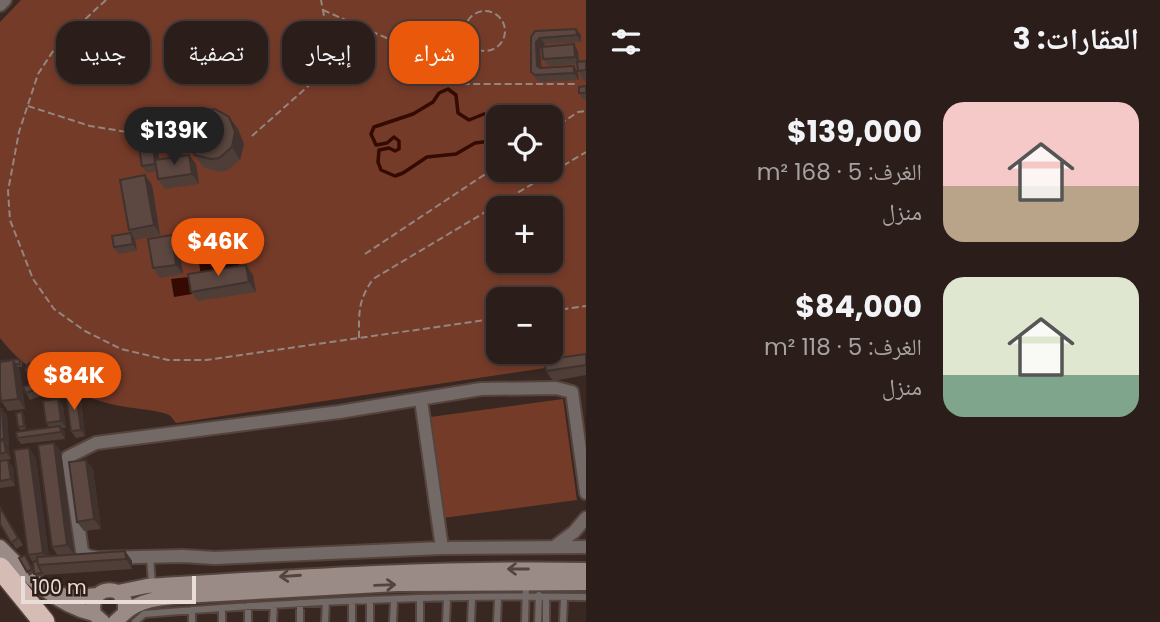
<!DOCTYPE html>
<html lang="ar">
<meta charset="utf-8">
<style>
body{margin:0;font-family:Poppins,"Noto Naskh Arabic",sans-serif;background:#332622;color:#f1f3f6;direction:rtl;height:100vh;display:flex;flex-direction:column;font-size:26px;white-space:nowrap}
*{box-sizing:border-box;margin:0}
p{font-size:23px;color:#a6a2a2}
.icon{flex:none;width:38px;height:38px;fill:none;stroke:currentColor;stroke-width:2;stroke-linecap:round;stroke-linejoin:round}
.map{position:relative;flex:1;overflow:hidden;direction:ltr}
.panel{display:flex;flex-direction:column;background:#2b1d19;width:574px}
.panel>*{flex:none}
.top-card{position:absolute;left:21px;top:21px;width:458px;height:63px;direction:rtl;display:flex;gap:14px}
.tools{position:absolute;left:486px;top:105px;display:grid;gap:14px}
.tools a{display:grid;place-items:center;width:77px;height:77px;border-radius:14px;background:#2b1d19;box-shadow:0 4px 10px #0003,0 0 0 2px #473b38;font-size:35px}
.scale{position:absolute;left:21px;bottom:18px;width:175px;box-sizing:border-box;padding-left:7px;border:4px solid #e9ddd9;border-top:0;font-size:19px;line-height:24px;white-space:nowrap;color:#e9ddd9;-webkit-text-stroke:5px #2f1d18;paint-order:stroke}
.price{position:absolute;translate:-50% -60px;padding:0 16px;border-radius:24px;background:#ea580c;color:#fff;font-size:23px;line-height:46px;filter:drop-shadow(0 2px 4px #0008)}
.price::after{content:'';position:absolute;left:50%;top:42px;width:21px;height:16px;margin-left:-10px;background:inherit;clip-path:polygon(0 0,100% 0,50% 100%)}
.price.selected{background:#222;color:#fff}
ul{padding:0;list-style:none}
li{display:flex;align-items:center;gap:21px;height:175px;padding:0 21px}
li span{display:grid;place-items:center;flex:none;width:196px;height:140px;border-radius:21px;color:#555}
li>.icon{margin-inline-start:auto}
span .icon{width:84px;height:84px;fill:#fffc;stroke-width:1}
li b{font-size:30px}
h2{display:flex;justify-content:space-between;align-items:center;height:84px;padding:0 21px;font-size:30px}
.pill{padding:0 24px;border-radius:21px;background:#2b1d19;box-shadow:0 4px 10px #0003,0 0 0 2px #473b38;font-size:24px;line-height:63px}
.pill.selected{background:#ea580c;color:#fff}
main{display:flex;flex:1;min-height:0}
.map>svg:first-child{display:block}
.green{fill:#753b29;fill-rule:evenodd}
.water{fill:#350b01}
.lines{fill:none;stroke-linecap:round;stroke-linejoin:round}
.stream{stroke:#350b01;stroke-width:3.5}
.lane-casing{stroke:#55443e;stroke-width:10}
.street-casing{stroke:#55443e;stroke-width:16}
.secondary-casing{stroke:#55443e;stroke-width:18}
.highway-casing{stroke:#55443e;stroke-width:24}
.path{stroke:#948580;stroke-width:2;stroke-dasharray:7 3.5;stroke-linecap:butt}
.lane{stroke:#736966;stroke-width:6}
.street{stroke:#736966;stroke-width:12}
.secondary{stroke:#9a8b86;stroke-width:14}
.highway{stroke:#d5bdb5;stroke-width:21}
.wall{fill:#4f3e38}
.shaded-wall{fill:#40322e}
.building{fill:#5c4841;stroke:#40322e;stroke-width:2}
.oneway{stroke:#54443e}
</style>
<main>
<section class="panel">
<h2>العقارات: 3<svg class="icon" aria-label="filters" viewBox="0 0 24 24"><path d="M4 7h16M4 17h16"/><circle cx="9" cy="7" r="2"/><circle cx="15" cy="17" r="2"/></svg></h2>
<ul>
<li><span style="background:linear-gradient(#f6c9c9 60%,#b9a48a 0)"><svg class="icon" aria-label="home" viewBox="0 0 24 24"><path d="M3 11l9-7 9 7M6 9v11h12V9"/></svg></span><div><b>$139,000</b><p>الغرف: 5 · 168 m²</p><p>منزل</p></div></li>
<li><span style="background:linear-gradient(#dfe7d0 70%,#7fa58c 0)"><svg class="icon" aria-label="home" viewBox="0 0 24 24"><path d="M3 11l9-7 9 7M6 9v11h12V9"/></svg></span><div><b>$84,000</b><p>الغرف: 5 · 118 m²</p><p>منزل</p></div></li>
</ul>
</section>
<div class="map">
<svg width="586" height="622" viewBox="0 0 586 622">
<rect width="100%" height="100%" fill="#392721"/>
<path class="green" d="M21 0H586V362L176 423C174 421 172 417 169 415 159 410 128 408 115 405 73 395 27 374 0 338V22ZM499 117H551V170H499ZM499 208H551V261H499ZM499 299H551V352H499Z
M563 399 577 500 443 518 430 417Z"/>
<path class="water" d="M237 250 241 275 202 282 198 256Z
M189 277 192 294 174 297 171 279Z"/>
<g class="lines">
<path class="stream" d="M499 124 496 118 484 114 469 120 458 113 456 95 448 89 439 93 433 102 413 114 374 127 371 134 376 145 387 143 394 137 399 141V149L395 151 389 148 379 150 378 162 381 170 395 176 403 173 427 157 456 154 475 143 491 141 499 134"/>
<g class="lane-casing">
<path id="lane" d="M150 556 152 585
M135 622 144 614C290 602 439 594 586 597
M192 622V610
M222 622V608
M248 622V606
M273 622 274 605
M300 622V603
M325 622 326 602
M352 622V601
M370 622V601
M393 622 394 600
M420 622V599
M446 622 447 598
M471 622 472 598
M497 622 498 597
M525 622 526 583
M538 622 539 595
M546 622V597
M563 622 564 597"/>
</g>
<g class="street-casing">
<path id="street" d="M0 5 5 0
M421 400 442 548
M586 493 572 392 556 388 481 389 339 412 96 443 68 457 82 551 87 556 98 558 183 556 215 558 442 548 586 547
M554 547 574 532 586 518"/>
</g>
<g class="secondary-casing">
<path id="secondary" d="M0 547C27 575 55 605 94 614
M118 592 147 586C293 577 439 567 586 570
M54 594 75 597 97 595
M125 613C141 599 162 598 182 596L397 584 586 583
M103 622 94 614C90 597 102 586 118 592L125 601V613L115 622"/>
</g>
<g class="highway-casing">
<path id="highway" d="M0 568 44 622"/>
</g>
<path class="path" d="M106 0 57 45 38 74 19 132 8 191 10 220 33 279 54 309 85 331 121 349 168 360H206L499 318
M323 10 459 70
M465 31a20 20 0 1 1 40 0a20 20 0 1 1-40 0Z
M466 38 457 84H576
M28 106 90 126 177 140
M551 130 578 112 586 111
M252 136 333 64 321 0
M365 254 499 165
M551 311 586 306
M359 338C359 311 358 301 373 279L586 152"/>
<use href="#lane" class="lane"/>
<use href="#street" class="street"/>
<use href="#secondary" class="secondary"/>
<use href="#highway" class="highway"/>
</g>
<path class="wall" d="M535 31 581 35V42L545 44 542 47 578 51 579 61H586V81H584L578 71 577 64 548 66 543 59 542 47 540 49 541 68 574 66 578 73 579 80 540 82 536 79 531 72Z
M586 86V100H584L579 93Z
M238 129 244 144 240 160 228 170 220 172 203 167 185 140Z
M158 151 159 160 196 164 199 184 165 189 158 179 157 171 147 173 142 166Z
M145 175 152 185 160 235 135 240 129 230Z
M244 231 246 246 184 256 179 249 183 274 160 278 153 268 177 243Z
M131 233 135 240 137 251 118 254 114 247Z
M246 265 253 275 256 292 198 301 191 292Z
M586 354V375L553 381 546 371Z
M19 359 22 362V367H18L20 370 25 409 8 411 1 401 0 397V361Z
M25 370 45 374 42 380 45 378 50 385 52 392 30 400 26 393 39 381 27 374Z
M76 393 81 400 85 436 76 438 71 431Z
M58 399 63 406 66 428H62L65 432V439L21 444 17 438 49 427 46 423Z
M0 409 7 415 9 445H8L11 459 0 461Z
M22 412 24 415 26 429 20 430 18 427Z
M54 443 61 452 74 554 125 551 132 561V569L44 575V576L36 577 34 573 29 576 27 572 19 558 34 571 33 563 28 555 29 448 36 458 49 557 58 556 52 547Z
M86 460 93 469 101 529 84 531 77 522Z
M0 461 13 467 15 486 0 488Z
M0 506 23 545 16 549 0 524Z"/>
<path class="shaded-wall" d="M576 29 581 35V42L577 35Z
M540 38 545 44 540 49 542 72 537 66 536 42Z
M574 44 578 51 579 64 575 57Z
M574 66 578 73 579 80 574 73Z
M229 117 238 129 244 144 240 160 232 147Z
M153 145 158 151 161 170 156 164Z
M189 155 196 164 199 184 192 174Z
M145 175 152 185 160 235 154 225Z
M237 222 244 231 246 246 239 237Z
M131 233 135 240 137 251 133 244Z
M172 235 179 245 178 247 179 249 183 274 176 265Z
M246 265 253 275 256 292 249 282Z
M13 360 20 370 25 409 18 399Z
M43 371 45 374 41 381 39 378Z
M76 393 81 400 85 436 81 430Z
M58 399 63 406 66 428 61 421Z
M2 409 7 415 9 445 4 439Z
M22 412 24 415 26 429 24 426Z
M60 426 65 432V439L61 432Z
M4 440 8 446 11 459 6 452Z
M54 443 61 452 74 554 67 545Z
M29 448 36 458 50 563 43 553Z
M8 460 13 467 15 486 11 479Z
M86 460 93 469 101 529 94 519Z
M125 551 132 561V569L126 559Z"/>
<path class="building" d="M576 29 577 35 540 38 536 42 537 66 540 68 574 66V73L535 75 531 72V37L535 31Z
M574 44 575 57 543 59 542 47Z
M586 61V70L578 71 577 62Z
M586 86V93H579V87Z
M215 109 229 117 235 132 232 147 219 158 211 159 195 155 185 140 186 123 198 111Z
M153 145 155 164 142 166 139 147Z
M189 155 192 174 158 179 155 160Z
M145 175 154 225 129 230 120 180Z
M237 222 239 237 178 247 175 232Z
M131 233 133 244 114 247 112 236Z
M172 235 176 265 153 268 148 239Z
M246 265 249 282 191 292 188 274Z
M586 354V365L546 371 544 360Z
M19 359 20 364H15L13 360 0 362V361Z
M13 360 18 399 1 401 0 391V362Z
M29 363 43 371 39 378 25 370Z
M45 378 48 385 26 393 23 387Z
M76 393 81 430 71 431 66 395Z
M58 399 61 421 46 423 43 401Z
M0 409H2L4 439H0Z
M22 412 24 426 18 427 16 413Z
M60 426 61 432 17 438 16 432Z
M4 440 6 452 0 454V441Z
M54 443 67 545 52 547 38 445Z
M29 448 43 553 28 555 14 450Z
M8 460 11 479 0 481V461Z
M86 460 94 519 77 522 69 462Z
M0 507 18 538 11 543 0 524Z
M125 551 126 559 38 565 37 557Z
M25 555 32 569 27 572 19 558Z
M37 561 38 565 42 573 34 574 33 562Z"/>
<defs><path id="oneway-shaft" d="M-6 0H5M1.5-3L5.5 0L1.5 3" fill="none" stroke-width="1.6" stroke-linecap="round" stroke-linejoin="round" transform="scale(1.75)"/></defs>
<g class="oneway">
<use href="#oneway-shaft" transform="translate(518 569) rotate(-180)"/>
<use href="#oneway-shaft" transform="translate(290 576) rotate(176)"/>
<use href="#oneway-shaft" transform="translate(385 585) rotate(-2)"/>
</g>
</svg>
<div class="tools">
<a><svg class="icon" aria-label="locate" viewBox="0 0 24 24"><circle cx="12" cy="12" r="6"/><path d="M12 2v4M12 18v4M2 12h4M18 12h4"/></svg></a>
<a>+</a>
<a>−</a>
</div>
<div class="scale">100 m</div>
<b class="price selected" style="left:174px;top:167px">$139K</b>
<b class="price" style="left:218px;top:278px">$46K</b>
<b class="price" style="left:74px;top:412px">$84K</b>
<div class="top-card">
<a class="pill selected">شراء</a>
<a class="pill">إيجار</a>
<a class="pill">تصفية</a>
<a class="pill">جديد</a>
</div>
</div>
</main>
